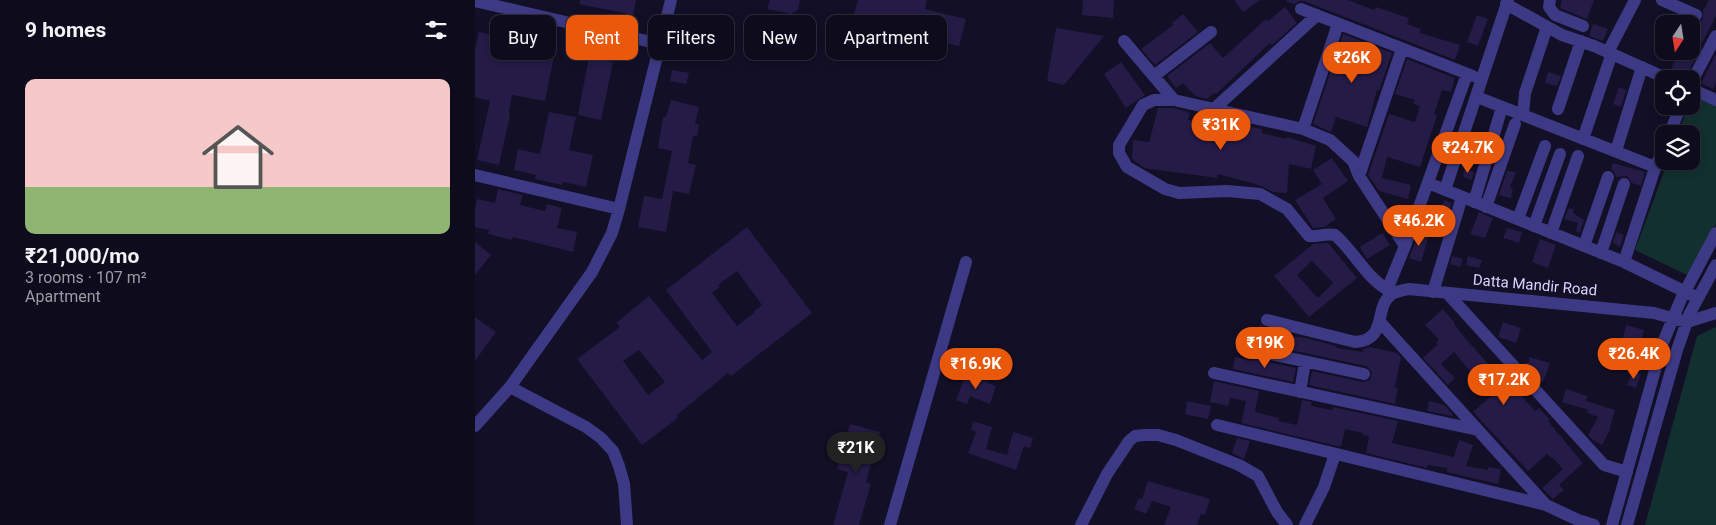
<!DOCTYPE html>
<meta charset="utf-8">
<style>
body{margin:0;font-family:Roboto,sans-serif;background:#171425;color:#f1f3f6;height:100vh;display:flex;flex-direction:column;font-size:19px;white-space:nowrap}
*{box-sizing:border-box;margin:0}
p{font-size:16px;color:#9b9ba3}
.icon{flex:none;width:28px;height:28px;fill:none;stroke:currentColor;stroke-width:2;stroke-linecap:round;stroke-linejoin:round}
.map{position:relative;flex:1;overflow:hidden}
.panel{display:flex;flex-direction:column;background:#0e0b1c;width:475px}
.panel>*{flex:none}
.guide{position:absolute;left:15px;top:15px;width:475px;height:45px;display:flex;gap:10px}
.needle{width:32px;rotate:192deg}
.buttons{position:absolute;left:1180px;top:15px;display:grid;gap:10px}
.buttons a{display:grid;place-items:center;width:45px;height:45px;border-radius:10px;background:#0e0b1c;box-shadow:0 2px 8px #0003,0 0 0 1px #2e2b3b;font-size:25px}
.price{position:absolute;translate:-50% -42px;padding:0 11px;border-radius:18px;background:#ea580c;color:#fff;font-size:16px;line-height:32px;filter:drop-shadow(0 1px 2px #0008)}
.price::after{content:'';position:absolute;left:50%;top:30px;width:15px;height:11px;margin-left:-8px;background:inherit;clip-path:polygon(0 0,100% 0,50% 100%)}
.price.selected{background:#222;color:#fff}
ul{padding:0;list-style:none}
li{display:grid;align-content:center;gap:10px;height:265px;padding:0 25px}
li span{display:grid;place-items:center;height:155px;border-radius:10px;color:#555}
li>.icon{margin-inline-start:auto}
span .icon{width:90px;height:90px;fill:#fffc;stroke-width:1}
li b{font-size:21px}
h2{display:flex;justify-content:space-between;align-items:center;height:60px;padding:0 25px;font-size:21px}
.pill{padding:0 18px;border-radius:10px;background:#0e0b1c;box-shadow:0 2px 8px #0003,0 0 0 1px #2e2b3b;font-size:18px;line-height:45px}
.pill.selected{background:#ea580c;color:#fff}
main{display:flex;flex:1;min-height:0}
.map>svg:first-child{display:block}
.green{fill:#12302f}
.building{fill:#241b47;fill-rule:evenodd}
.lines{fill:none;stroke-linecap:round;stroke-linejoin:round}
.minor{stroke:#3d3a85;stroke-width:12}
.labels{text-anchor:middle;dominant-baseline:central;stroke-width:4;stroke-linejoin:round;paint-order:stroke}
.street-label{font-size:15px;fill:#d9d4ff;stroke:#130f26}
</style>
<main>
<section class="panel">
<h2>9 homes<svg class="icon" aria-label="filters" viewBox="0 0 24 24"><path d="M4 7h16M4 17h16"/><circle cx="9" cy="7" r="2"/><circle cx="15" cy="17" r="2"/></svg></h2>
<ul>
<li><span style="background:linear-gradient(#f6c9c9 70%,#8fb573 0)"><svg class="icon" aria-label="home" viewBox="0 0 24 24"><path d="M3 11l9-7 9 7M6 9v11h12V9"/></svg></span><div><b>₹21,000/mo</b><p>3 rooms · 107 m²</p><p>Apartment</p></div></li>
</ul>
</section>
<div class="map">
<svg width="1241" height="525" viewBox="0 0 1241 525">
<rect width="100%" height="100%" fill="#130f26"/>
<path class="green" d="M1217 97 1241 106V224L1214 276 1160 250 1193 161H1216V134H1203L1213 106H1216Z
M1241 327V525H1170L1222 336Z"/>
<path class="building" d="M105 0H161L158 15 104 4Z
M295 0H325L323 10 316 14 292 9Z
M383 0H452L450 9 491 19 484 46 377 20Z
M608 0H639L638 18 607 15Z
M759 0H785L768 12Z
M812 0H873L899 10 901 7 934 18 932 24 946 29 945 33 985 45 980 60 829 1H824L820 4 812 2Z
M1087 0H1119L1112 19 1085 8Z
M1234 0H1241V16L1227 43 1216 38V29L1219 23 1225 22 1228 19V11Z
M810 7 822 23 797 45 795 43 741 94 739 93 732 99 720 96 708 83 701 88 692 76 735 43 748 58 791 19 793 21Z
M708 14 723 32 680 65 666 49 698 25 697 23Z
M1002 15 1013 19 1003 46 992 42Z
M1118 24 1133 29 1128 41 1114 36Z
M581 28 629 36 589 85 572 81Z
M4 32 22 36 21 38 60 46 61 42 81 46 70 101 37 95 34 111 35 115 24 165 2 160 15 101 0 97V50Z
M868 34 917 53 904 91 902 90 892 127 861 117 856 132 838 124Z
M1203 53 1219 61 1210 77 1196 69Z
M1241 54V83L1238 89 1226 83Z
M114 57 138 62 126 120 103 115Z
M932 59 980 78 976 92 967 90 959 114 962 115 945 167 912 157 907 178 936 185 933 199 904 191 893 175 914 114 940 122 945 106 938 104 940 100 920 94Z
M646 62 670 95 651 108 629 74Z
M197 70 214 73 211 84 195 81Z
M1073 72 1086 76 1082 86 1070 83Z
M1184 84 1189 86V103L1179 100Z
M1144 87 1151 90 1146 107 1138 104Z
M196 100 224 107 220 124H224L222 136H218L213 163 221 165 214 194 198 191 191 232 163 227 169 196 187 199 197 151 183 148 188 117H191Z
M683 108H699L715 113 713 120 737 125 739 120 776 127 787 129V133L811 139 812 137 841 146 836 169 814 164 812 193 798 192 784 185 743 174 742 178 669 168 657 159 658 140 674 142Z
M74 112 101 117 94 150 118 155 111 187 88 182 87 185 60 179 61 175 39 170 43 149 65 154Z
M857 158 873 181 848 198 861 219 849 227 838 228 820 200 847 184 838 170Z
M1138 163 1170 172 1166 186 1157 183 1152 176 1141 177 1139 172 1136 169Z
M989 169 999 172 997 180 988 177Z
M1032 171 1041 172 1035 187 1038 188 1036 198 1024 195Z
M23 189 48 195 45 205 70 211 72 204 87 208 82 228 102 232 98 252 38 237 37 240 13 234 14 230 0 227V209L2 199 20 203Z
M969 200 977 203 973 216 965 214Z
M1094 208 1099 209 1098 213 1109 220 1105 233 1101 231 1103 223 1089 219Z
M1004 212 1018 218 1010 238 995 234Z
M272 227 337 313 256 376 253 373 202 415 203 418 167 445 102 359 145 327 141 323 174 296 227 360 237 352 191 290ZM262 271 287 305 279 311 280 312 262 326 237 293 245 287 243 285ZM164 350 190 382 173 395 148 361Z
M1032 228 1047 232 1044 243 1028 238Z
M944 232 954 235 946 262 934 258Z
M1141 232 1149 235 1145 247 1138 243Z
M907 233 915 245 892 259 885 247Z
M1065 239 1081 245 1073 268 1057 262Z
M0 242 16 255 0 275Z
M853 243 882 278 834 317 799 276 838 244ZM837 261 858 283 843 298 822 275Z
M977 256 988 259 985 267 975 264Z
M993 256 1007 260 1004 268 991 265Z
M968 309 980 323 979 324 992 340 1014 365 1016 363 1032 379 1060 411 1064 408 1075 420 1073 421 1108 463 1084 485 1089 490 1078 499 1067 488 1088 469 1077 457 1076 458 1072 454 1053 471 998 412 1016 396 979 352 966 364 980 378 973 385 948 358 963 344 961 342 964 340 950 325Z
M0 317 21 332 0 361Z
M1028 322 1046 328 1041 343 1023 337Z
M785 324 790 328 802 331 801 334 831 338 861 346V348L888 352V349L895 347 922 353 926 357 920 387 923 388 920 404 834 385 837 371 888 382 895 380 897 372 891 366 782 343Z
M1151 325 1169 330 1164 350 1146 346Z
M760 357 779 361V359L821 368 818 382 758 369Z
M1054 357 1075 363 1068 382 1048 364 1054 362Z
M1157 371 1166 374 1161 388 1152 385Z
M491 374 521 386 515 404 495 396 492 404 481 400Z
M739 381 784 391 780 412 804 418 803 421 822 425 827 400 837 402 836 406 857 410 858 407 923 421 917 443 979 457 984 440 998 445 991 466 1013 470V467L1026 469 1023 484 972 472V468L953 465 952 468 891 453 894 436 888 435V433L870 429 866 447 766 423 771 401 755 398 753 406 735 402Z
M1091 389 1112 396 1111 401 1140 410 1135 427 1136 428 1127 445 1118 440 1113 435 1123 417 1112 413 1113 410 1087 402Z
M712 401 736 406 733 419 710 414Z
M954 401 969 405 978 414 977 416 952 411Z
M498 421 517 427 511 449 532 455 538 432 558 438 555 448 549 446 541 470 493 453 501 432 496 430Z
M375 424 405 432 391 482 396 484 384 525H358L373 472 362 469Z
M762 438 775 441 769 459 757 453Z
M673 481 735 499 730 515 726 514 722 525H689L696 507 677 501 671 514 659 509 664 498 667 499Z"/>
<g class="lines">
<path class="minor" d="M1075 0 1074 7 1080 15 1108 26
M1187 0 1221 15
M0 1 185 44
M1031 4 1087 35 1119 46 1193 79
M826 9 998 76
M649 41 699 100
M1133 52 1160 0
M679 76 736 32
M1216 83 1241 36
M1216 89 1241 100
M1002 97 1180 167
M740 108 842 15
M1083 109 1106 41
M1048 115 1050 93 1072 27
M828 129 863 24
M1194 134 1206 106
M1108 139 1137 53
M1141 151 1167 67
M0 175 144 209
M884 176 927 49
M953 183 1149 262 1223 298
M970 190 1033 0
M999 202 1027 107
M1011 207 1040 124
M1043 219 1070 146
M1059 226 1085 154
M1076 233 1103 156
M1109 246 1133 177
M1126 253 1149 184
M1149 262 1179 171 1189 147
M912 290 930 246 992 74
M958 292 987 197
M919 293C892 281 881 253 860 235 850 233 843 237 834 236L812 209 785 194 752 191 704 193 690 189 652 167 644 153V145L668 105 679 100H699L828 129 855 140 878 161 884 176 930 246
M972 293 1129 465 1152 472
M792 320 880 342C915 340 897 304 919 293 923 291 929 290 934 289L1179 313 1212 322 1241 313
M905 322 1071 505
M767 348 889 374
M739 373 1003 430
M35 387 111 427 126 438 138 451 144 466 149 484 152 525
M825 392 830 362
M742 425 1071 505 1103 520 1119 525
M0 426 35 387 117 272 137 233 144 209 196 0
M415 525 491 262
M606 525 632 474 654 441 660 436 669 435H683L701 440 764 465 783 476 802 512 812 525
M830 525 849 487 860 454
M1137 525 1187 345 1206 299 1241 233
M1152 525 1202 350 1215 313 1241 265"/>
</g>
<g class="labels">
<g class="street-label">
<text transform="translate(1060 285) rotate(5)">Datta Mandir Road</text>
</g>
</g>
</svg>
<div class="buttons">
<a><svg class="needle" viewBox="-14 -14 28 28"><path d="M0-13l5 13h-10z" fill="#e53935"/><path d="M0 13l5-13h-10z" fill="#9b9ba3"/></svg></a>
<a><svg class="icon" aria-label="locate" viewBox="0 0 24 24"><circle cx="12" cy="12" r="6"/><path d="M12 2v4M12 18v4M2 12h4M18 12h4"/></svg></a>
<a><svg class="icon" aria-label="layers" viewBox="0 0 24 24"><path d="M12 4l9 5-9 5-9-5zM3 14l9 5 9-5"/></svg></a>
</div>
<b class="price" style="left:877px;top:84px">₹26K</b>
<b class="price" style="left:746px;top:151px">₹31K</b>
<b class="price" style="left:993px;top:174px">₹24.7K</b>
<b class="price" style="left:944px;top:247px">₹46.2K</b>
<b class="price" style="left:790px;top:369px">₹19K</b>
<b class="price" style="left:1159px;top:380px">₹26.4K</b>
<b class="price" style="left:501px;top:390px">₹16.9K</b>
<b class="price" style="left:1029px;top:406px">₹17.2K</b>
<b class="price selected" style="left:381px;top:474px">₹21K</b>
<div class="guide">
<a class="pill">Buy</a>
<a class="pill selected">Rent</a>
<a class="pill">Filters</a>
<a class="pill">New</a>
<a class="pill">Apartment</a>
</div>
</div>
</main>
